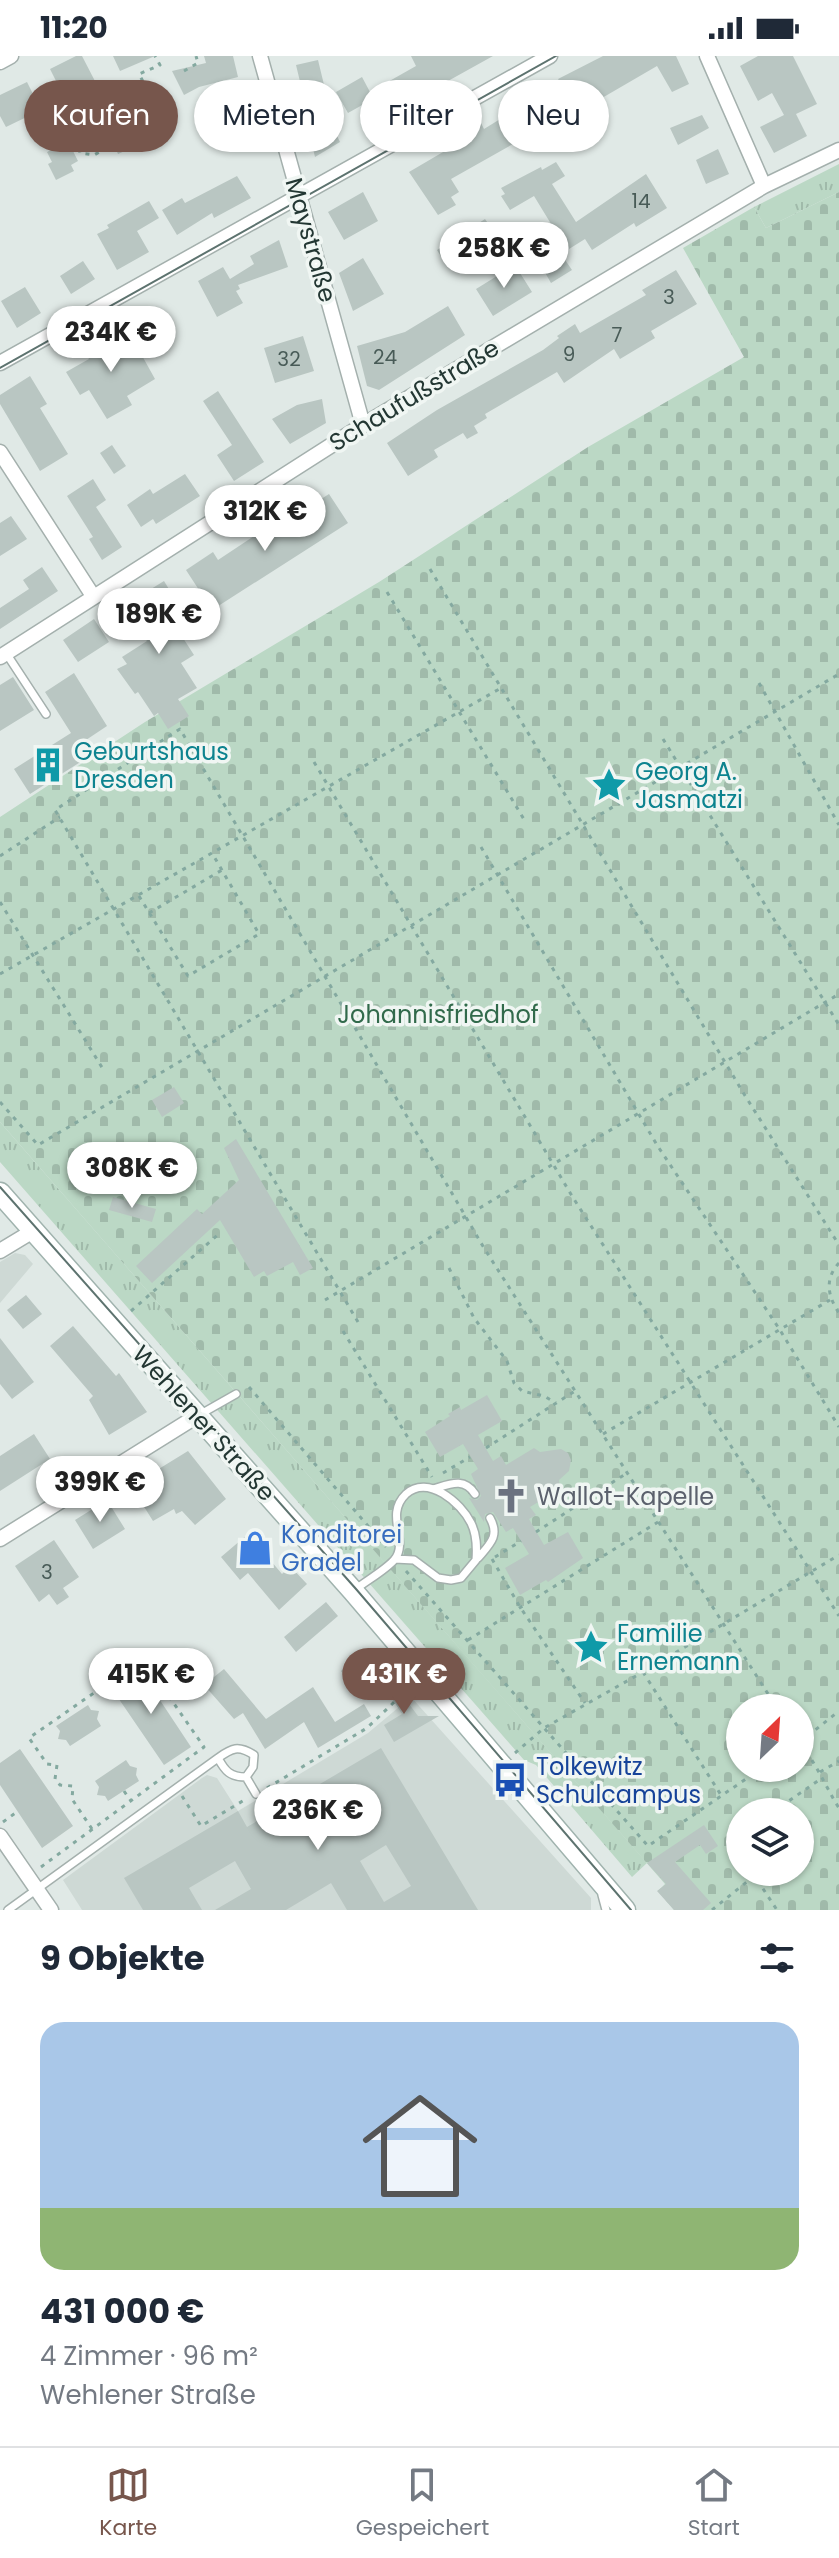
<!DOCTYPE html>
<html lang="de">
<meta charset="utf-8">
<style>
body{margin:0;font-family:Poppins,sans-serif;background:#f6f6f7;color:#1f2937;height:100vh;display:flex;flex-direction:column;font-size:30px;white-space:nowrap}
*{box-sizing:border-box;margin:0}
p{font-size:26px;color:#747a83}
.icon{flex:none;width:44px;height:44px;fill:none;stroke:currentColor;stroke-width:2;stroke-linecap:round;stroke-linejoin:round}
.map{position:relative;height:1854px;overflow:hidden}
.sheet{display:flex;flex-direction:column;background:#fff;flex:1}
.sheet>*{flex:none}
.banner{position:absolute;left:24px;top:24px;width:792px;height:72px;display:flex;gap:16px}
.needle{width:52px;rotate:25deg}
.controls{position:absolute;left:726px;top:1638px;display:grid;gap:16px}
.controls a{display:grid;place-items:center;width:88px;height:88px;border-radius:50%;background:#fff;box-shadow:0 2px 6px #0004;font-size:40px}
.price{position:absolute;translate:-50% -68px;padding:0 18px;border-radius:28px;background:#fff;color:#222;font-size:26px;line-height:52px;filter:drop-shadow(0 2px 4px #0008)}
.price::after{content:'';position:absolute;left:50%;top:48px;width:24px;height:18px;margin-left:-12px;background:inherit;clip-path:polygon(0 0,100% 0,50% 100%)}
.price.selected{background:#77564c;color:#fff}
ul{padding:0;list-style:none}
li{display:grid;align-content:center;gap:16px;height:424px;padding:0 40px}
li+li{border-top:2px solid #e0e1e3}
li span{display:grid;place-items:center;height:248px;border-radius:24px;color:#555}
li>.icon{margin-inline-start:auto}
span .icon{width:144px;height:144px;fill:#fffc;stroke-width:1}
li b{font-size:34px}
h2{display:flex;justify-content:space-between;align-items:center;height:96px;padding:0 40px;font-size:34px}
.chip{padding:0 28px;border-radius:36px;background:#fff;box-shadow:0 2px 6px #0004;font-size:28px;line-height:72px}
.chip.selected{background:#77564c;color:#fff}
.status{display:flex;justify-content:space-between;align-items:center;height:56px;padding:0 40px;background:#fff;direction:ltr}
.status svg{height:22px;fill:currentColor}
.tab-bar{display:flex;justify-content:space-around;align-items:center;height:112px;border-top:2px solid #e0e1e3;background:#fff;font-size:22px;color:#747a83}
.tab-bar a{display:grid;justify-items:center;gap:4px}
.tab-bar .selected{color:#77564c}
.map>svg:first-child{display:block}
.built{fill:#ced9d5}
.grass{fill:url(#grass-tufts)}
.cemetery{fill:url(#cemetery-stones);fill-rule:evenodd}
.building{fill:#b9c6c2;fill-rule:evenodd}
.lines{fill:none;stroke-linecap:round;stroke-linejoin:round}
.lane-casing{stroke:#a4b0ad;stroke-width:10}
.street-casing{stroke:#a4b0ad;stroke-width:17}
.secondary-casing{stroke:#a0b3ae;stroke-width:23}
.path{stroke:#84a9a0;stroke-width:3;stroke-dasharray:4 6;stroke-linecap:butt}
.lane{stroke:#fff;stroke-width:7}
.street{stroke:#fff;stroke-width:14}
.secondary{stroke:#fff;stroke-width:20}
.tram{stroke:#5d736f;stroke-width:2}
.labels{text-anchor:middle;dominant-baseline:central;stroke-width:7;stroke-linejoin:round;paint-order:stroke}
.number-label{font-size:20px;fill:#485b57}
.street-label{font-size:24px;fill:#233733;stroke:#f0f6f3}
.culture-label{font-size:24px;fill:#0d838f;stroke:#f0f6f3;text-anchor:start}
.park-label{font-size:24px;fill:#316a4b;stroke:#f0f6f3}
.worship-label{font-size:24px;fill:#5b616d;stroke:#f0f6f3;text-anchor:start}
.shop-label{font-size:24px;fill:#366cbe;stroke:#f0f6f3;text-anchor:start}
.transit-label{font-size:24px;fill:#164399;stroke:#f0f6f3;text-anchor:start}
</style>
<div class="status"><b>11:20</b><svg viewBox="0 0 49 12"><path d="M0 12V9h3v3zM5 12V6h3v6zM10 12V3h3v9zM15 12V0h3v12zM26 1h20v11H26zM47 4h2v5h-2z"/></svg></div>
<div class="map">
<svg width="839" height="1854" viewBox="0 0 839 1854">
<defs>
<pattern id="grass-tufts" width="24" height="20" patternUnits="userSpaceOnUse" patternTransform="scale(2)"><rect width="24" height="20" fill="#bbd8c5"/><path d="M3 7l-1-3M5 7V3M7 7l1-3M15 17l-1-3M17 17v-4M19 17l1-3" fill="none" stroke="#a0baaa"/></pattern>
<pattern id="cemetery-stones" width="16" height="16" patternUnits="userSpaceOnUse" patternTransform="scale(2)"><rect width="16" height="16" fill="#bbd8c5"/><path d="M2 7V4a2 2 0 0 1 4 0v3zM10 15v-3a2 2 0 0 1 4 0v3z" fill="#a0baaa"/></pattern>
</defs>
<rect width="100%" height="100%" fill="#e0e9e6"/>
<path class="built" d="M15 1197 25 1199 33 1208 0 1247V1206Z
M411 1641 591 1842V1854H82L63 1824 202 1722 207 1719 217 1722 238 1755 368 1677Z"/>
<path class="grass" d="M839 108V136L766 172 754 151Z
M0 1066 647 1807 632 1821 536 1709 524 1704 0 1106Z"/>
<path class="cemetery" d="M839 136V1854H674L658 1835 665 1828 0 1066V761L145 666 379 526 588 391 744 301 683 192 754 151 766 172ZM740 1652H800V1712H740ZM740 1756H800V1816H740Z"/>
<path class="building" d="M76 0H82L97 29 66 45 50 13Z
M113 0H155L120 15Z
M204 0H233L238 21 199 31 184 39 172 15 206 7Z
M411 0H493L430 35 427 30 380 56 373 43 348 57 336 36 362 21 370 36 416 10Z
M603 0H676L689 28 672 36 657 10 602 42 604 45 579 60 578 58 539 82 536 75 451 123 459 136 451 141 456 149 438 159 409 116 455 89 452 84 481 67 484 73 560 26 558 23Z
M758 0H793L817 48 796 58 807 80 774 97 760 71 784 59 772 37 758 45 740 10Z
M318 4 326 37 304 42 296 9Z
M27 26 41 54 6 71 0 60V39Z
M138 43 156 81 118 98 101 59Z
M247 53 255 83 218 94 209 64Z
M702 59 709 72 678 89 670 72Z
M329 63 340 86 315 101 308 72Z
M61 89 64 94 71 91 78 105 71 109 74 115 56 124 48 108 52 106 47 96Z
M718 93 729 118 706 128 696 104Z
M556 106 565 120 552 128 576 166 646 118 667 152 636 171 634 167 592 194 585 183 561 198 572 214 551 227 534 197 559 181 534 140 510 154 501 140 505 138 501 132 541 111 542 114Z
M237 120 251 142 214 162 212 157 177 179 162 154 182 142 185 147Z
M363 136 378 165 344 184 328 156Z
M149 145 159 162 137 175 149 196 117 214 97 178 109 172 107 169Z
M485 163 494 176 445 207 437 194Z
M279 184 288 211 238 229 240 233 236 235 243 247 217 261 198 225 223 211 230 223 254 208 250 200Z
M363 202 384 238 353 255 339 217Z
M83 205 95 223 71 238 60 220Z
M515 209 532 236 493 260 476 233Z
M676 214 697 248 651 275 655 282 620 303 614 293 564 327 557 316 485 358 487 362 474 370 478 377 467 383 463 377 434 394 438 401 408 420 387 387 437 354 543 294 559 282 557 280 575 268 580 277 646 239 642 234Z
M25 231 41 257 17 272 1 245Z
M448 250 465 279 379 334 367 330 357 290 405 276Z
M116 273 132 301 140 296 155 323 127 340 132 349 107 363 89 334 80 339 66 316 89 303 83 293Z
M303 280 314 315 275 327 264 292Z
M30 320 47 348 40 352 68 398 40 415 0 348V339Z
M218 335 264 406 234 425 217 399 232 389 203 345Z
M322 343 326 367 290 388 272 363 297 349Z
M112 389 126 410 114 418 100 397Z
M185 418 200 440 156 468 153 463 141 471 127 449 150 433 153 438Z
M93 423 106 444 96 451 122 491 102 504 89 483 93 481 67 440Z
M329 438 348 467 212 554 186 514 213 496 218 504 260 476 263 480Z
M11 460 27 483 0 500V467Z
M42 511 58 535 0 573V552L29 533 23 524Z
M164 525 186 561 174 568 194 599 181 607 197 632 178 643 189 660 168 673 158 657 154 660 138 636 135 638 117 613 127 608 122 601 147 585 125 549Z
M94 563 109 586 78 606 63 584Z
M74 617 107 670 74 692 82 705 30 738 14 713 71 677 45 636Z
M13 621 34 654 0 675V629Z
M174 1031 184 1047 162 1061 152 1044Z
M236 1083 313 1212 300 1219 293 1206 267 1220 264 1215 254 1221 220 1164 152 1227 136 1210 197 1153 202 1158 239 1124 224 1092Z
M113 1141 156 1153 152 1166 109 1154Z
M26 1239 42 1258 23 1273 7 1254Z
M73 1270 116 1320 119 1317 147 1356 109 1379 89 1344 93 1340 50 1290Z
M0 1282 34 1326 12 1343 0 1328Z
M487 1339 502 1365 478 1379 493 1405 501 1400 506 1409 534 1392 540 1396 561 1393 568 1397 571 1404 569 1415 559 1424 560 1433 530 1451 536 1459 529 1463 544 1489 568 1476 583 1502 548 1526 546 1524 520 1539 505 1512 529 1498 513 1472 506 1476 493 1456 485 1458 484 1466 469 1442 477 1444 481 1440 471 1418 478 1413 463 1388 440 1401 425 1376 450 1360 448 1358 460 1351 461 1354Z
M34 1378 50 1403 0 1435V1400Z
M188 1395 226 1443 195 1469 182 1455 176 1458 174 1453 153 1465 131 1430Z
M107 1444 125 1473 93 1493 75 1464Z
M248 1478 282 1518 290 1510 307 1528 279 1554 248 1517 240 1524 221 1501Z
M54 1484 79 1521 63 1532 69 1541 57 1549 49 1538 39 1546 15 1510Z
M326 1546 338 1560 296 1596 284 1581Z
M367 1596 380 1603 388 1615V1621L386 1626 365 1644 341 1615 362 1597Z
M138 1611 191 1691 164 1709 110 1630Z
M224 1613 266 1663 313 1631 335 1666 364 1648 371 1660 318 1692 304 1666 265 1693 243 1657 234 1663 204 1629Z
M392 1625 418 1660H439L394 1686 384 1669 402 1658 384 1630Z
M88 1649 91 1654 99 1655 97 1663 101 1670 70 1690 66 1684 58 1683 60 1675 56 1670Z
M381 1692 478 1854H347L331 1827 286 1854H215L251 1833 235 1805 189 1832 202 1854H143L124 1822 238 1755 247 1771ZM386 1789 411 1830 384 1846 360 1805Z
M20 1693 73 1770 42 1792 0 1729V1707Z
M126 1704 130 1710 137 1712 136 1719 139 1725 108 1745 105 1740 97 1739 99 1731 95 1725Z
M704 1769 718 1790 706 1798 700 1789 675 1806 711 1847 703 1854H674L657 1835 666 1828 647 1807Z"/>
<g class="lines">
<g class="lane-casing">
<path id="lane" d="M6 597 46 658
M199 1359 236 1338
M433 1433C450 1428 464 1421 475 1438
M478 1502C490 1488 500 1480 490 1462
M356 1533C367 1524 386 1514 395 1503 409 1484 384 1459 406 1438 428 1418 461 1447 471 1467 477 1479 477 1491 476 1504L461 1522 451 1524 438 1522 414 1504 395 1503
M218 1702C232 1692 238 1689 254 1699L253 1711 246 1721
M602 1839 606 1854
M8 1854 218 1702C225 1715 230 1721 246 1721L256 1738"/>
</g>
<g class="street-casing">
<path id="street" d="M260 0 363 369
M707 0 764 130
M0 6 11 0
M0 307 550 0
M0 396 93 540
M0 601 363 369 764 130 839 94
M0 1195 33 1175
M0 1483 197 1360
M0 1780 51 1854"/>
</g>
<g class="secondary-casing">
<path id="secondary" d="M0 1137 353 1535 625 1854"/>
</g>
<path class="path" d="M184 15 198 7 196 0
M105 37 85 47 79 73 101 76 107 71
M145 68 151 65 155 48 139 18 160 9 155 0
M79 73 77 82 80 97 94 99 114 88
M62 91 67 89
M430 513 744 1038 839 1189
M387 536 525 765
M759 627 839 769
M663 683 839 969
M314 706 572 1140 839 1560
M481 791 657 1089 780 1274 839 1371
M0 800 60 761
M139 840 188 920 259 878 212 797
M0 846 103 1013
M149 857 222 814
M0 918 501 632
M0 1046 38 1089 839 618
M839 1207C824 1223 828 1241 839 1257
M449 1212 474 1262 507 1305 514 1327 522 1335 544 1340 556 1347
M325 1244 839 938
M131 1255 221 1176
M358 1266 55 754 180 673 484 1192 777 1652
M343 1275 432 1421
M249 1331 386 1491
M603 1378 830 1244
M486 1392 575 1335
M443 1417 470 1401
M536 1476 627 1417
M495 1501 521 1485
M492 1503 520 1551 585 1647
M406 1515 648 1790 762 1712
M468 1584 658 1466
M643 1616 721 1739
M800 1686 839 1655
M800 1688C817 1708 825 1730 839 1752
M515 1697 544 1672 643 1616 839 1499
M820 1716 839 1705
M267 1732 367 1672 410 1631
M124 1735 131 1745
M182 1740 201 1770 246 1743
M773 1756 819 1724
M3 1766 18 1755
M92 1773 72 1743 73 1730 60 1729 55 1723 57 1709 47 1708 29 1682 137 1607 148 1622 154 1618 157 1622
M740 1779 731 1785 740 1798
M41 1811 204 1691 157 1623
M752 1816 777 1854
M712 1854 754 1820"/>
<use href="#lane" class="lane"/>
<use href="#street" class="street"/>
<use href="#secondary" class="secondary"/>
<path class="tram" d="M0 312 556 0
M0 1131 356 1533 631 1854"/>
</g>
<defs>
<g id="building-bare" transform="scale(2.76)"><path d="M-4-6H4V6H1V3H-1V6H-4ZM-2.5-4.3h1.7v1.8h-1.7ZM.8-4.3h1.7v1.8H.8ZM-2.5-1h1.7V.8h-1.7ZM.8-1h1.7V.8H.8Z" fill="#0f9aa8" stroke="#f0f6f3" stroke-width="2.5" paint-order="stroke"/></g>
<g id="sight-bare" transform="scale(2.76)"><path d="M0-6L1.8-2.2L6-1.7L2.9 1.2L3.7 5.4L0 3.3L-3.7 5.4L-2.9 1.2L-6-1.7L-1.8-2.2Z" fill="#0f9aa8" stroke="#f0f6f3" stroke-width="2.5" paint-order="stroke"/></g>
<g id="church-bare" transform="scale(2.76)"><path d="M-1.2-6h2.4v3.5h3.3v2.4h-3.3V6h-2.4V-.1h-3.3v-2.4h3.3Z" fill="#6b7280" stroke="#f0f6f3" stroke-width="2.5" paint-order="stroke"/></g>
<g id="shop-bare" transform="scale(2.76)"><path d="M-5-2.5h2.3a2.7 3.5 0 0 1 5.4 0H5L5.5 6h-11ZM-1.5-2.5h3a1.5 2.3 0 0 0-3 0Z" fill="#3f7fe0" stroke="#f0f6f3" stroke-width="2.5" paint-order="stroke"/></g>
<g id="bus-bare" transform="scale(2.76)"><path d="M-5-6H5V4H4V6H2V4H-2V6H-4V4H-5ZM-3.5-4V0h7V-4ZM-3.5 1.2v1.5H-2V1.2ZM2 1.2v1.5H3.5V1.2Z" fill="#1a4fb4" stroke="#f0f6f3" stroke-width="2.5" paint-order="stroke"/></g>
</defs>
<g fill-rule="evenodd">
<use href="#building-bare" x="48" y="709"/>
<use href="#sight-bare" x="609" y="729"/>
<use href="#church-bare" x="511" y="1440"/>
<use href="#shop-bare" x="255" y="1492"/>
<use href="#sight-bare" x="591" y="1591"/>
<use href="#bus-bare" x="510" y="1724"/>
</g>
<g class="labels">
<g class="number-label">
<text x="641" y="145">14</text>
<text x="669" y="241">3</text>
<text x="617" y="279">7</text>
<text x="569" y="298">9</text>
<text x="385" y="301">24</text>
<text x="289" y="303">32</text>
<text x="47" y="1516">3</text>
</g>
<g class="street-label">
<text transform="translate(311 184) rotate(74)">Maystraße</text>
<text transform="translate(414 339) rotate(-31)">Schaufußstraße</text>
<text transform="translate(204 1367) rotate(48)">Wehlener Straße</text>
</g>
<g class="culture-label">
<text x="74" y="695">Geburtshaus<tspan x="74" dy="28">Dresden</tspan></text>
<text x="635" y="715">Georg A.<tspan x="635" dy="28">Jasmatzi</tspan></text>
<text x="617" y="1577">Familie<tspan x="617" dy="28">Ernemann</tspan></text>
</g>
<g class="park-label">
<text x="438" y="958">Johannisfriedhof</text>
</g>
<g class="worship-label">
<text x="537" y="1440">Wallot-Kapelle</text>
</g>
<g class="shop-label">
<text x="281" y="1478">Konditorei<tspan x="281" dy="28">Gradel</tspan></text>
</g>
<g class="transit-label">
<text x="536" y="1710">Tolkewitz<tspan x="536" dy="28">Schulcampus</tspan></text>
</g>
</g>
</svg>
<div class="controls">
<a><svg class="needle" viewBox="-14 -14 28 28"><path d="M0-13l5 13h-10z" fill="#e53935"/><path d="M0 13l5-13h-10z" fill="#747a83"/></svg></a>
<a><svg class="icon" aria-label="layers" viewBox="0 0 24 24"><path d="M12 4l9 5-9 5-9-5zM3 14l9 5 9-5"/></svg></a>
</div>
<b class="price" style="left:504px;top:234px">258K €</b>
<b class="price" style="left:111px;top:318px">234K €</b>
<b class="price" style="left:265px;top:497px">312K €</b>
<b class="price" style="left:159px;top:600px">189K €</b>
<b class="price" style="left:132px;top:1154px">308K €</b>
<b class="price" style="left:100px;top:1468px">399K €</b>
<b class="price" style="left:151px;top:1660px">415K €</b>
<b class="price selected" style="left:404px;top:1660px">431K €</b>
<b class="price" style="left:318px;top:1796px">236K €</b>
<div class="banner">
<a class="chip selected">Kaufen</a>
<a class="chip">Mieten</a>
<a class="chip">Filter</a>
<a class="chip">Neu</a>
</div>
</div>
<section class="sheet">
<h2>9 Objekte<svg class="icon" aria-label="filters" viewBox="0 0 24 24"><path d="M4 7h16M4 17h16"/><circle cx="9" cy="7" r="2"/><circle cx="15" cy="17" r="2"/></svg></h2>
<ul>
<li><span style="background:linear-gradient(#a9c7e8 75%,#8fb573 0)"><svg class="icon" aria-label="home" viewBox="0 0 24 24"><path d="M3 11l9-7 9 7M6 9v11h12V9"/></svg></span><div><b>431 000 €</b><p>4 Zimmer · 96 m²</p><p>Wehlener Straße</p></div></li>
</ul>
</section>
<nav class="tab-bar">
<a class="selected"><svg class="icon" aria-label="map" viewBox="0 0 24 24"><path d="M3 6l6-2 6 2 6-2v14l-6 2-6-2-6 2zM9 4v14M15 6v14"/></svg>Karte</a>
<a><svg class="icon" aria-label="saved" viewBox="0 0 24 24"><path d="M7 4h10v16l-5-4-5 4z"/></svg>Gespeichert</a>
<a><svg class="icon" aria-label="home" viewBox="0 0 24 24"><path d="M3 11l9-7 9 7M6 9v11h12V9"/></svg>Start</a>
</nav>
